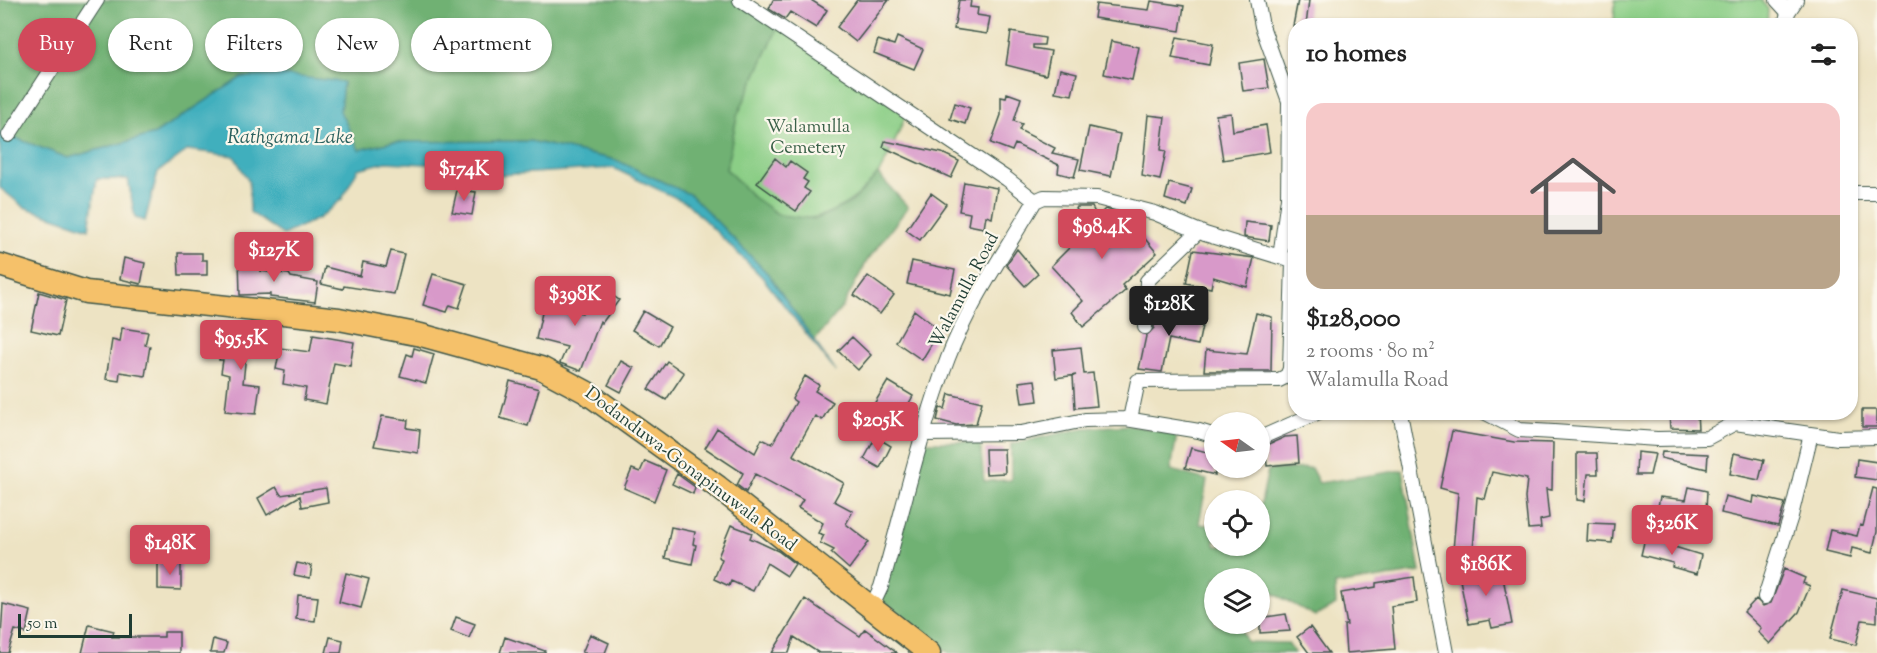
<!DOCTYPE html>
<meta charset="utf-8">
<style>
body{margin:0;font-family:"Sorts Mill Goudy",serif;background:#f6f6f6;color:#222;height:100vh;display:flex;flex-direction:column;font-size:22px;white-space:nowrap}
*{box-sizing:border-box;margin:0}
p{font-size:20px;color:#767676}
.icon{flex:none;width:33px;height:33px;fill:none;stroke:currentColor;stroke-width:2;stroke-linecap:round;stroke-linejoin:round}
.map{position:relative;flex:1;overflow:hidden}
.drawer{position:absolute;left:1288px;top:18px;width:570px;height:402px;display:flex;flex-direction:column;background:#fff;border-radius:24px;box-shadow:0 2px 4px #0004}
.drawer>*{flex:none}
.guide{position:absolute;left:18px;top:18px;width:570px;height:54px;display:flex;gap:12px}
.needle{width:39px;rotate:284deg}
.fabs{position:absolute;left:1204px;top:412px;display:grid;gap:12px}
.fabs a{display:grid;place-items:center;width:66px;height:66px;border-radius:50%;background:#fff;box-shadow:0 2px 4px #0004;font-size:30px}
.scale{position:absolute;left:18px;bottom:15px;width:114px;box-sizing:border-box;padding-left:6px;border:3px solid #1f3d34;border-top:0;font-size:16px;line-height:21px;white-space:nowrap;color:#1f3d34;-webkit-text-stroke:4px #fbf7ec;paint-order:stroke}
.price{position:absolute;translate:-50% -51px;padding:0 14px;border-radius:6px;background:#d1495b;color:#fff;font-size:20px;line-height:39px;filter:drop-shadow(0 2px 3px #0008)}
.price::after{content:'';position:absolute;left:50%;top:36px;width:18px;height:14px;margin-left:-9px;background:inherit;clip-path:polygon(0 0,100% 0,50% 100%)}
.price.selected{background:#222;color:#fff}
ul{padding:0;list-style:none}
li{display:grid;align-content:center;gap:12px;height:318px;padding:0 18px}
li+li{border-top:2px solid #e0e0e0}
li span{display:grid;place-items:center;height:186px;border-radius:18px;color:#555}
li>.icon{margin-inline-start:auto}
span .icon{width:108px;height:108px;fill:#fffc;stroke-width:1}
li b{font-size:26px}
h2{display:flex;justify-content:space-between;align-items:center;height:72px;padding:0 18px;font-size:26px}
.tag{padding:0 21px;border-radius:27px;background:#fff;box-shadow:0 2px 4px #0004;font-size:21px;line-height:54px}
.tag.selected{background:#d1495b;color:#fff}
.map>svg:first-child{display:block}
.green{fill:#8bce86;stroke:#55865d;stroke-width:1.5}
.forest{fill:#70b173;stroke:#487754;stroke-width:1.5}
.water{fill:#41afbd;stroke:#307678;stroke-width:1.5}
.building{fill:#d899c9}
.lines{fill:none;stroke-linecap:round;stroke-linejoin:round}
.street-casing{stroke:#3e5649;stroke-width:16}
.primary-casing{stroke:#3e5649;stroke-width:25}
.street{stroke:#fff;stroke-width:14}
.primary{stroke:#f5c16b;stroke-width:22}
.labels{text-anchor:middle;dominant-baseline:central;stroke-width:4.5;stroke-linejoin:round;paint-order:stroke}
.park-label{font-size:18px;fill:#3a6148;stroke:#fbf7ec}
.street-label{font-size:18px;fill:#1f3d34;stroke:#fbf7ec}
.water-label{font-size:20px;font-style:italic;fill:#295f5d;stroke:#fbf7ec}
</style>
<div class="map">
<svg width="1877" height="653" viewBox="0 0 1877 653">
<rect width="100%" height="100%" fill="#fbf7ec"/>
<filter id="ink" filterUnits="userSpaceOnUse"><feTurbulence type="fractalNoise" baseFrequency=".0167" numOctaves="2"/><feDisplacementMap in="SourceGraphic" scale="12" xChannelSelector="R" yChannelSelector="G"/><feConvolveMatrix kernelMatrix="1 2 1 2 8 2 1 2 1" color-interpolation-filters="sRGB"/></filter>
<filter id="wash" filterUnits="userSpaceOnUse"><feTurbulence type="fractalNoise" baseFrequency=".008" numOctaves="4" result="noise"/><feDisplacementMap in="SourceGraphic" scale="24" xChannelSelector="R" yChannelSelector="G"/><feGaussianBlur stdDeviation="1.35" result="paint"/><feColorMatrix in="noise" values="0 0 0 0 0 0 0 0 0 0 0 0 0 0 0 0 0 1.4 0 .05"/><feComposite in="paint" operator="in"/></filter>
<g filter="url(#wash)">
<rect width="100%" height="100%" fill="#ede3c3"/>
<path class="green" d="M1615 0H1761L1768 9 1767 25H1614Z
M778 27 907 113C898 132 890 158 877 175 856 203 813 230 778 214 757 205 741 185 726 169L737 116Z"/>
<path class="forest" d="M0 0H740L778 27 737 116 726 169 753 197 779 215 816 219 852 202 878 174 908 207 867 261 843 306 814 341 768 274 691 195 616 160 530 141 392 142 359 150 340 111 343 83 242 77 155 134 68 158 0 132Z
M1130 425 1177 434 1171 470 1207 480 1199 524 1215 526V546H1260V508L1268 470 1311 468 1319 483 1403 470 1420 572 1335 585 1336 605 1315 616 1260 586V579H1215V624H1238L1247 642 1288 643 1295 653H949L881 600 925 442H980L984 481 1011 480V444L1084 428Z"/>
<path class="water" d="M283 75 343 82 340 111 359 150 392 142 530 141 616 160 691 195 768 274 836 372 762 277 687 203 613 168 501 175 444 165 386 162 358 169 342 199 319 218 283 235 250 212 249 182 234 156 188 150 158 172 145 221 135 218 128 179H97L89 229 24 207 0 188V132L68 158 155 134 242 77Z"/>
<g id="blocks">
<path class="building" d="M773 0H811L827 10 816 28 790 12 785 19 769 9Z
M857 0H889L856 42 837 27Z
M959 0H971L970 7 978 8 977 15 990 17 987 34 954 29Z
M1298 0H1309L1306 26H1293Z
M1151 1 1184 6 1180 31 1094 18 1096 4 1149 10Z
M1011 32 1045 38 1044 45H1033V48L1051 51 1046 75 1006 65Z
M897 37 923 49 914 69 874 53 878 40 894 45Z
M1177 37 1213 44 1209 65 1172 58Z
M1111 41 1139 47 1132 80 1104 74Z
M1264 59 1269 88 1243 91 1239 63Z
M1060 69 1077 73 1072 95 1055 92Z
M1007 93 1021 98 1014 121 1022 124 1019 130 1055 148 1052 153 1079 159 1074 177 1058 173 1059 165 1015 144 1012 151 991 143 1001 115V97L1006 98Z
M955 103 970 108 965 124 950 119Z
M1231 113 1233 131 1266 125 1270 152 1223 160 1216 115Z
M1148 115 1165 117 1161 150 1166 151 1160 180 1142 176Z
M1089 127 1120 134 1111 176 1080 170Z
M885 141 942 153 959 161 951 178 883 147Z
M775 158 786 167 790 161 807 173 803 179 808 182 804 188 810 192 796 211 757 183Z
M964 182 997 188 992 218 986 216 984 228 968 225 970 213 959 211Z
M1169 183 1192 189 1187 206 1165 199Z
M457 190 476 192 472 215 452 212Z
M931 193 946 204 920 240 906 230Z
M1077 207H1092L1097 217 1105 209 1124 214 1157 253 1122 285 1126 290 1083 327 1072 312 1083 301 1051 266 1077 240 1072 234 1082 225 1077 220 1082 216 1076 209Z
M1245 222 1271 225 1269 241 1244 237Z
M1017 249 1038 274 1025 286 1006 265Z
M1193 250 1254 258 1247 287 1213 277 1211 288 1186 283Z
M391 251 404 254 394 294 344 286 343 289 321 284 325 267 360 276 363 262 386 267Z
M178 253H202V260H207V275H179Z
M124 258 145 263 141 284 120 279Z
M239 258H260V271L289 274 291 277 318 282 315 302 270 297V294L240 295Z
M912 261 955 270 950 294 907 284Z
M433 274 467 284 459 308 450 305 447 312 423 305Z
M868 276 894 295 880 314 854 295Z
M600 287 619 300 602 323 600 321 581 371 560 363 567 347 536 339 544 304 582 313Z
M39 292 66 300 58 336 31 330Z
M914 310 940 330 922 360 896 342Z
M643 311 670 327 659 346 632 330Z
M1155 311 1182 317 1183 312 1204 317 1198 345 1169 339 1162 372 1139 369 1146 336 1154 328Z
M1256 313 1272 317 1271 371H1204L1206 350 1247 354Z
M251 323 263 325 262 354H246L243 383 260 385 256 414 225 411 229 375 221 373 223 360H219L222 337 250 341Z
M122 328 148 332 145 345 150 346 145 376 120 372 119 381 106 379 112 340 120 342Z
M313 335 354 342 350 366 334 363 326 404 304 400 306 388 283 384 285 371 276 369 280 348 310 352Z
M852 337 871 355 858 370 838 351Z
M1081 347 1084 374 1093 373 1097 406 1075 408 1073 376 1076 375 1056 378 1053 350Z
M414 348 434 354 426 383 400 376 407 354 412 356Z
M621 361 634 368 621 392 608 385Z
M667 361 684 373 666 400 648 389Z
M805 376 819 385 815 391 833 402 822 420 815 416 793 455 844 483 834 501 853 511 846 524 869 542 849 569 831 553 834 550 820 543 824 535 818 533 823 523 798 508 803 500 755 474 746 492 737 485 743 473 705 448 717 428 755 453 762 439 772 444 796 402 792 399Z
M1035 380 1038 401 1022 403 1019 382Z
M510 381 539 389 528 426 500 418Z
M888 381 913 396 900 419 874 404Z
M949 394 982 402 976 424 956 425 937 420 940 408 945 409Z
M1862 410H1877V427H1862Z
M1669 412H1697L1698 429 1670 428Z
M382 416 408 420 407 428 420 430 418 453 374 446Z
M1452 431 1514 442 1553 443 1552 490 1546 489 1549 518 1540 520 1541 528 1528 529 1525 498 1527 479 1492 472 1485 499 1477 497 1473 551 1453 550 1458 493 1440 488Z
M1297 436 1299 463 1267 466 1265 446 1285 437Z
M876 437 891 446 880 468 864 459Z
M1191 448 1215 454V475L1185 468Z
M985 449H1004L1005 473 986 474Z
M1637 452 1655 454 1650 475H1636Z
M1662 452 1708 454 1707 469 1661 458Z
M1577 453H1597L1598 474H1588L1585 501 1577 500Z
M1734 453 1764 460 1759 480 1730 474Z
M1857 459 1877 462V480L1855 477Z
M645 461 666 470 654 501 624 488 632 469 640 472Z
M677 474 695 487 693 494 672 484Z
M276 487 281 495 326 488 328 502 302 507 300 496 267 515 258 498Z
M1689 487 1707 491 1706 510 1690 506 1687 518 1657 511 1660 497 1686 500Z
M1873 488 1877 489V532L1872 553 1852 548 1850 558 1825 552 1830 530 1857 536 1860 525 1863 526Z
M1725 496 1753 503 1754 496 1785 503 1778 526 1721 513Z
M1588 523 1614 524 1612 543 1587 541Z
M731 525 752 533 750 538 778 551 795 564 787 576 767 563 753 591 731 581 729 586 714 579 722 559 718 557Z
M671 527 695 532 693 544 696 545 692 564 665 558Z
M1645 538 1701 555 1697 574 1672 567 1673 563 1641 555Z
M158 562 181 563V590L158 589Z
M297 563 312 566 310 578 294 575Z
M1501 567 1512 624 1492 628 1490 620 1469 624 1459 575Z
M1784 569 1805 578 1803 583 1810 586 1799 612 1770 644 1758 632 1761 628 1744 612 1756 599 1763 606 1771 603Z
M346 573 369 579 361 608 339 602Z
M1414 577 1417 602 1391 606 1395 649 1346 653 1344 625H1347L1341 593 1376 587V583Z
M1843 590 1877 598V622L1862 620 1856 645 1830 639Z
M298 595 318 597 315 621 296 619Z
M805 599 860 636 865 629 897 653H819L794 637 789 653H772Z
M3 604 31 611 26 633 15 630 8 653H0Z
M1286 614 1290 631 1260 633V618Z
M456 617 475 624 469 638 451 631Z
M89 625 114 631 112 637H164V632H179V653H82Z
M1310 627 1329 653H1309L1297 637Z
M590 634 609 643 605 653H582Z
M330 637 343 640 341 653H326Z
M505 637 545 651V653H500Z
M213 639 227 643 224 653H210Z"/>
</g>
</g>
<g filter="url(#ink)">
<use href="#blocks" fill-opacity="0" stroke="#3e5649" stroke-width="1.5"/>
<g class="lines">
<g class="street-casing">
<path id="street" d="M740 0 1007 179 1035 201 1044 197 1097 198 1155 213 1205 234 1296 262
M1257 0 1262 26 1289 101 1288 198 1280 257
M1777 0 1788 12
M1785 26 1788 12 1796 0
M9 135 97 0
M1851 193H1877
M1145 327 1147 281 1199 231
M1400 412 1446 653
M1484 412 1519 430 1554 432 1657 439 1707 438 1735 423 1838 438 1877 437
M1130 419 1138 381 1279 380 1287 376 1290 369 1293 261
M923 434 1021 433 1085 420 1126 419 1199 431 1215 436
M1260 438 1319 412
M1765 597 1791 516 1811 434
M871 608 881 587C903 511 920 432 948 358 969 303 1005 252 1035 201"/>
</g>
<g class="primary-casing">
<path id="primary" d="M0 265 86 292 339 319 421 335 541 368 586 392 718 487 929 653"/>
</g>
<use href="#street" class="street"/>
<use href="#primary" class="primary"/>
</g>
</g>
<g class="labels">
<g class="park-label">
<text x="808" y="128">Walamulla<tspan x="808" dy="21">Cemetery</tspan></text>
</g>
<g class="street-label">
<text transform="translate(965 291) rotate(-62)">Walamulla Road</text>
<text transform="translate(690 470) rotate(37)">Dodanduwa-Gonapinuwala Road</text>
</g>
<g class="water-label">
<text x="290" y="138">Rathgama Lake</text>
</g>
</g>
</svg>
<div class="fabs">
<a><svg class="needle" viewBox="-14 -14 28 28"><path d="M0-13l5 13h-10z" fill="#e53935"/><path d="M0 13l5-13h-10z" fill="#767676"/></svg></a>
<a><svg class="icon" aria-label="locate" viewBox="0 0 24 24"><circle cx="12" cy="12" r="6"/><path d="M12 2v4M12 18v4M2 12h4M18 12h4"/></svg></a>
<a><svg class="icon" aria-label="layers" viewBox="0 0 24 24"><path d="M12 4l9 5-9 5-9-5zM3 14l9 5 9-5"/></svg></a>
</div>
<div class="scale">50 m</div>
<b class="price" style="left:464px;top:202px">$174K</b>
<b class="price" style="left:1102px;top:260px">$98.4K</b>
<b class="price" style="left:274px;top:283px">$127K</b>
<b class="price" style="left:575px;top:327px">$398K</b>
<b class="price selected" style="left:1169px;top:337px">$128K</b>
<b class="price" style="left:241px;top:371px">$95.5K</b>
<b class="price" style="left:878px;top:453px">$205K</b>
<b class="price" style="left:1672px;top:556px">$326K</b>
<b class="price" style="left:170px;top:576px">$148K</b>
<b class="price" style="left:1486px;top:597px">$186K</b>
<div class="guide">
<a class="tag selected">Buy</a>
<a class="tag">Rent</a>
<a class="tag">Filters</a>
<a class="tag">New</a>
<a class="tag">Apartment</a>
</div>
<section class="drawer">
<h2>10 homes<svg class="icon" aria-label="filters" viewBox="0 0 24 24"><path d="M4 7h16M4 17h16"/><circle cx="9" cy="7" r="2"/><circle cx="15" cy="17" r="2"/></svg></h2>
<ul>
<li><span style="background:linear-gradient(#f6c9c9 60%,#b9a48a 0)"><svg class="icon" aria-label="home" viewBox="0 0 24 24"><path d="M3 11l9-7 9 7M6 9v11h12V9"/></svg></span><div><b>$128,000</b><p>2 rooms · 80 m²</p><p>Walamulla Road</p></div></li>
</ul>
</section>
</div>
